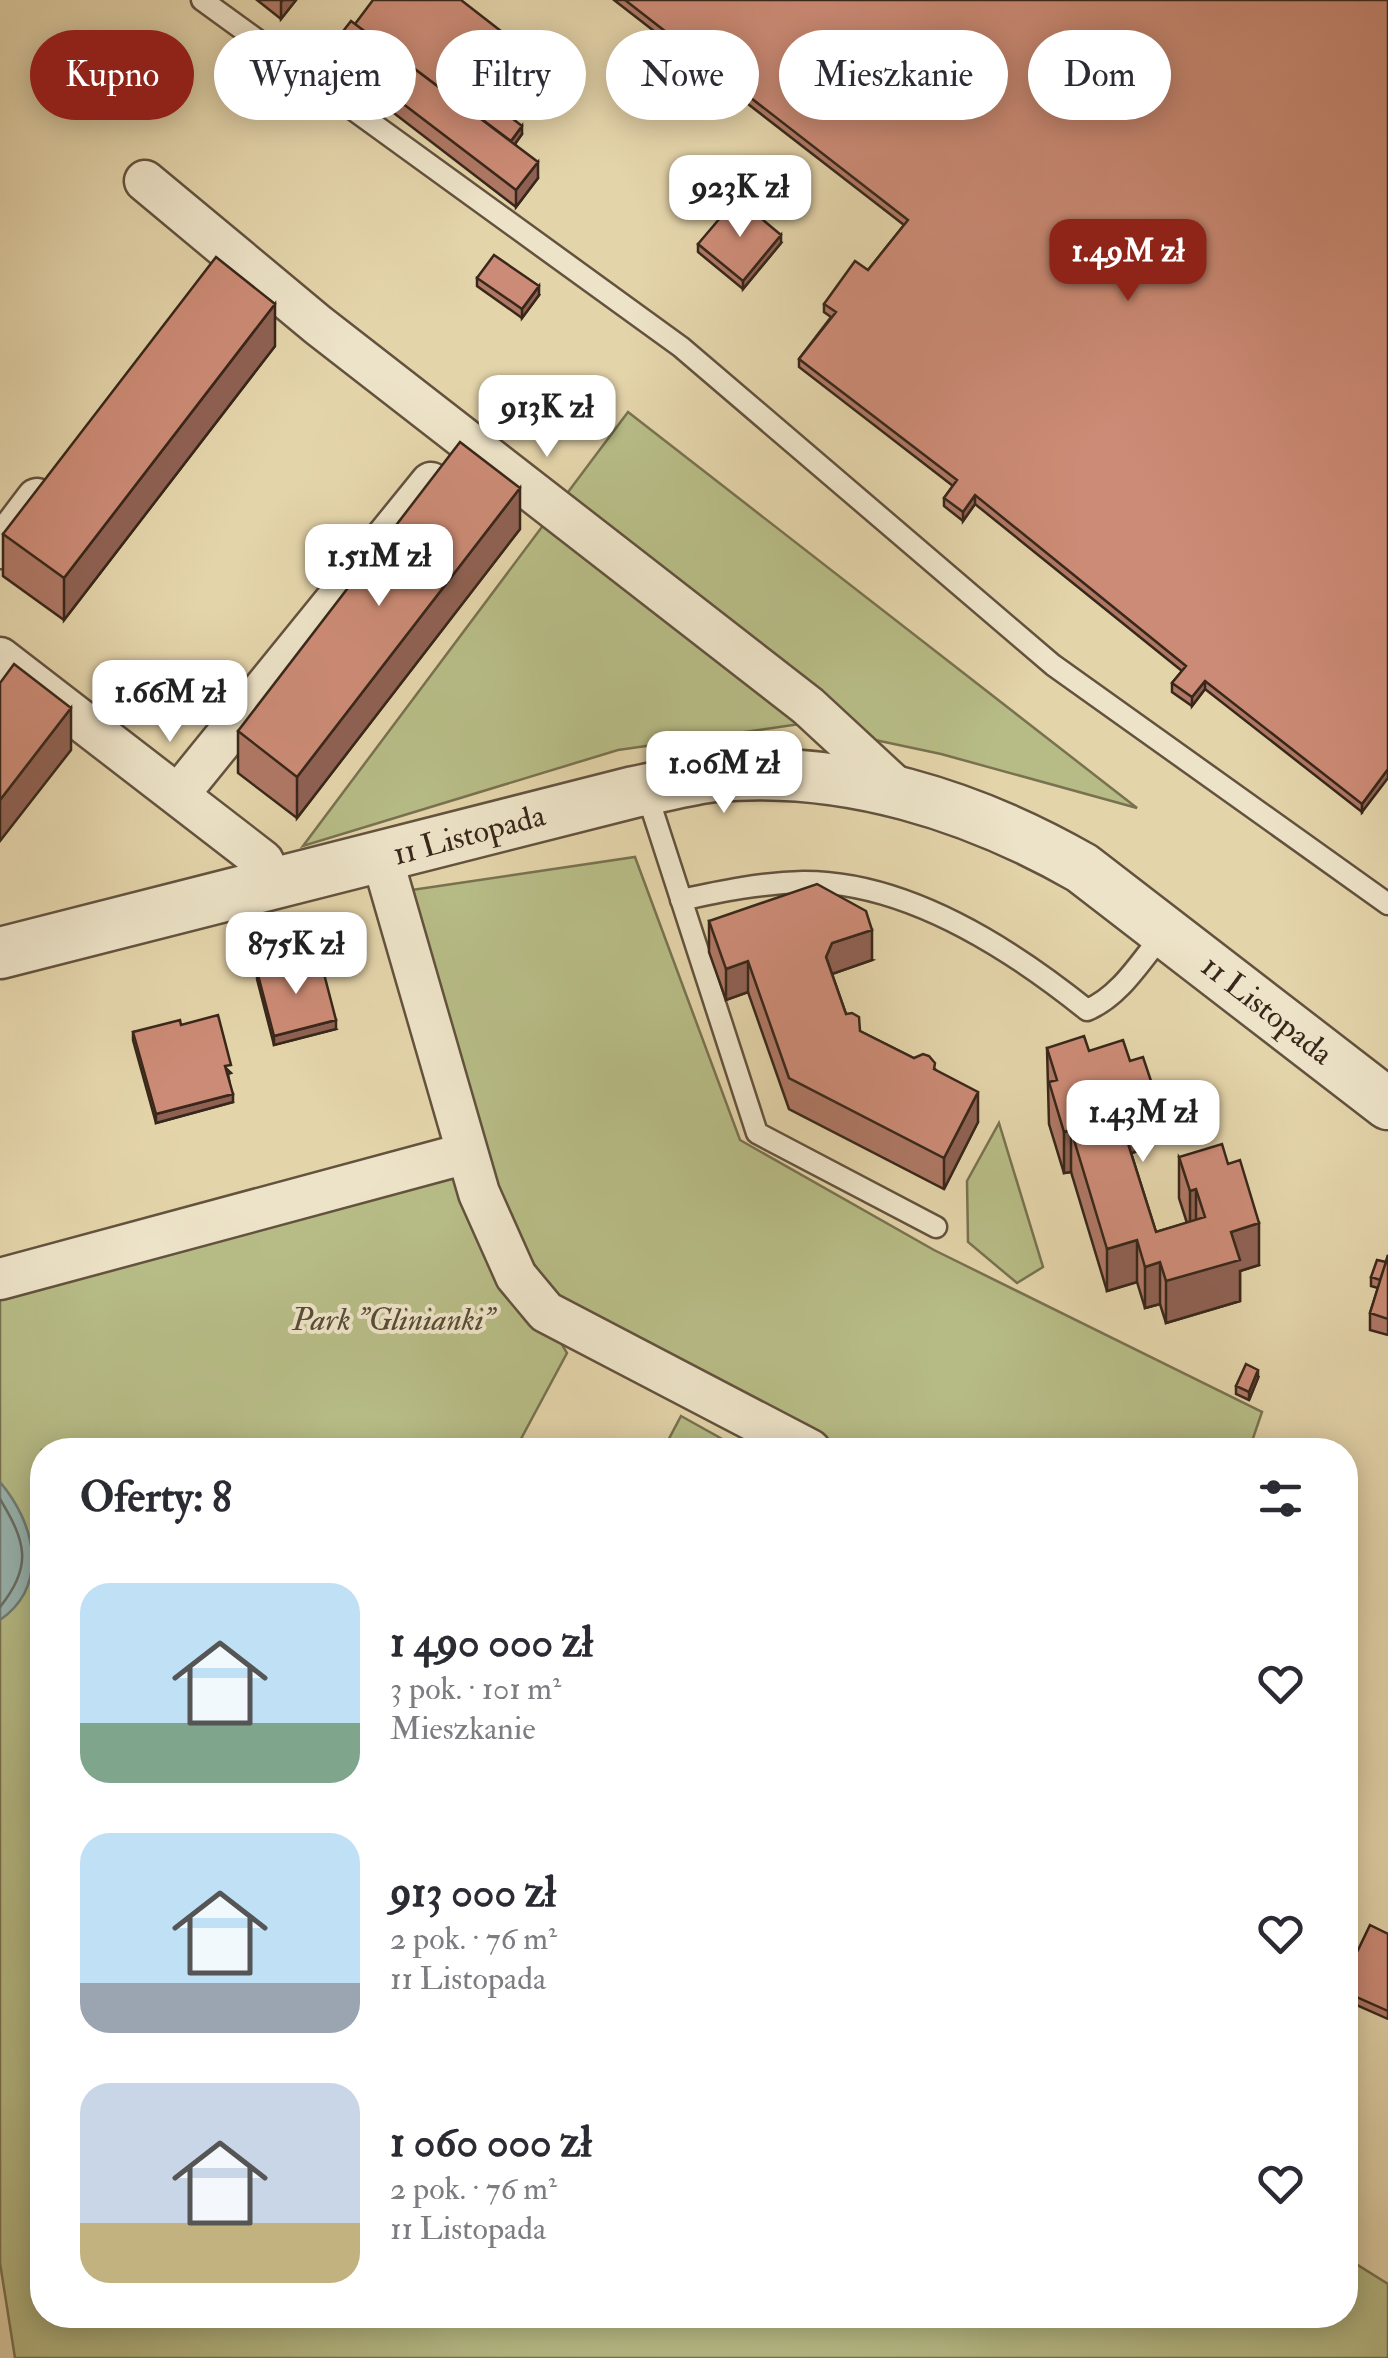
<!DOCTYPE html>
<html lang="pl">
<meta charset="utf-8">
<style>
body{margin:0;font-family:"IM FELL Double Pica",serif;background:#f7f7f7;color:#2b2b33;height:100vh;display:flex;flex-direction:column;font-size:38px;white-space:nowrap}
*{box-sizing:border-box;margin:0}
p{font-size:32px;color:#7c7c81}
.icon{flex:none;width:55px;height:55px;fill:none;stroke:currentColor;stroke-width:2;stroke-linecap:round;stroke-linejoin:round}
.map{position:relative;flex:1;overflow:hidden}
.drawer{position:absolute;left:30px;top:1438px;width:1328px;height:890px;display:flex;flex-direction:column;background:#fff;border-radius:40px;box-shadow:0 5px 25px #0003}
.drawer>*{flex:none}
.banner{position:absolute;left:30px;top:30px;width:1330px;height:90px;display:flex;gap:20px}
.price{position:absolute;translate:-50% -85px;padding:0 22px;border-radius:20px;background:#fff;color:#222;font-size:32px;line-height:65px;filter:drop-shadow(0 2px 5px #0008)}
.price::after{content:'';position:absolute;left:50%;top:60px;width:30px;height:22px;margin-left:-15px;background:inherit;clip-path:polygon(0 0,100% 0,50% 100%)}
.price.on{background:#8f2418;color:#fff}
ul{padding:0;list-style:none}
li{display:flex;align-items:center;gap:30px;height:250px;padding:0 50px}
li span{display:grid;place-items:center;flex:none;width:280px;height:200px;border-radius:30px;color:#555}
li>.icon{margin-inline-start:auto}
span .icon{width:120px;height:120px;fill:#fffc;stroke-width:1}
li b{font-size:42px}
h2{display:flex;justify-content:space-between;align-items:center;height:120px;padding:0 50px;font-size:42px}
.pill{padding:0 35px;border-radius:45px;background:#fff;box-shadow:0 5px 25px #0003;font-size:35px;line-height:90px}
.pill.on{background:#8f2418;color:#fff}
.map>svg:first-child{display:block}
.green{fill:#b7bc86;stroke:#787250;stroke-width:2.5}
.water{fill:#98b6b2;stroke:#727d75;stroke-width:2.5}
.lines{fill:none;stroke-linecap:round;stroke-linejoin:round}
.shore{stroke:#686e66;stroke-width:2.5}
.service-casing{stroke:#63523e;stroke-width:25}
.minor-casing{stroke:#63523e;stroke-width:45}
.tertiary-casing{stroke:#63523e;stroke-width:55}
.service{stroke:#ede3c8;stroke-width:20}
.minor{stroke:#ede3c8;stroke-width:40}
.tertiary{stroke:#ede3c8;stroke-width:50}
.wall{fill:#af7865;stroke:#38271a;stroke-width:2.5}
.shaded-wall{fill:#8f6153;stroke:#38271a;stroke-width:2.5}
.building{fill:#cc8b76;stroke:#38271a;stroke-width:2.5}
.labels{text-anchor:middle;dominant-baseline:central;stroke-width:8;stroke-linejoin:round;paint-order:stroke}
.street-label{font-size:32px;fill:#38271a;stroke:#ede3c8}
.park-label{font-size:32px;font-style:italic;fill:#584c35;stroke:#ede3c8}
</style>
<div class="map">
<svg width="1388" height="2358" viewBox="0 0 1388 2358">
<rect width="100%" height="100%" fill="#e4d4aa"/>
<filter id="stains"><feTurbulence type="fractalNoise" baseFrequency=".002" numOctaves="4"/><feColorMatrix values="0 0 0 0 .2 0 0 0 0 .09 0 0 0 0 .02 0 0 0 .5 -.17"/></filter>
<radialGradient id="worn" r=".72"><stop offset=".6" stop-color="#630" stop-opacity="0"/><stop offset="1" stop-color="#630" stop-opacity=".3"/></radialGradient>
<path class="green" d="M628 412 1137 808 941 754 800 724 618 750 303 846Z
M635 857 740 1140 934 1250 1262 1412 1249 1450H850L557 1298 509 1227 398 892Z
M999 1123 1043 1267 1017 1283 968 1242 967 1181Z
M456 1166 567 1353 515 1450H42V2315H1345V2257L1388 2284V2358H15L0 2263V1298Z
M681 1416 742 1450H663Z"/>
<path class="water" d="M0 1482C34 1522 51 1584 0 1620Z"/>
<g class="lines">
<path class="shore" d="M0 1499C26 1542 33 1566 0 1607"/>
<g class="service-casing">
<path id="service" d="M202 0 681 347 1053 665 1388 904
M646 791 757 1133 936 1227
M681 900C722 891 761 883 803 882 906 881 1010 948 1087 1010 1120 997 1142 959 1164 933"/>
</g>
<g class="minor-casing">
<path id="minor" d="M145 181 318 325 808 706 902 793
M0 548 37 499
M0 658 263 861 272 884
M178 795 431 483
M382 858 479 1193 516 1276 546 1312 810 1450
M0 1279 467 1153"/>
</g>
<g class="tertiary-casing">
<path id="tertiary" d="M0 953 634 792C661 787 689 779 716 776 845 765 972 805 1082 868L1388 1104"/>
</g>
<use href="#service" class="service"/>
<use href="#minor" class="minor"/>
<use href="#tertiary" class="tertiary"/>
</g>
<path class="wall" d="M257 0H296L281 19Z
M614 0H1388L1362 812 1205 689 1192 706 1172 692V683L1182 671 975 504 963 521 944 506V498L953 486 799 367V359L831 317 824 312V304L868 270 904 225Z
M355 24 520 54 486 98 522 134 515 144 538 178 516 207 330 64V48Z
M781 243 743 289 698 252V244Z
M477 278 539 295 522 318 477 286Z
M275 346 64 620 3 576V534Z
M520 529 297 818 238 773V731Z
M709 921 872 960 832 974 846 1014 860 1031 935 1069 978 1122 944 1189 789 1109 748 992 726 1000 709 952Z
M257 971 336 1029 274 1045 257 979Z
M181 1025 231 1073 228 1074 233 1102 156 1123 133 1040V1032Z
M1047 1048 1089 1051 1153 1129 1138 1133V1151L1131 1153 1156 1232 1187 1223 1179 1198V1157L1259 1265 1240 1271V1301L1166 1323 1160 1304 1145 1308 1137 1282 1107 1291 1071 1172 1064 1173 1049 1124Z
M1388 1255V1335L1370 1330V1313L1378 1288 1371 1286V1277L1386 1262Z
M1258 1378 1249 1400 1236 1394V1386Z
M1388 1934V2019L1345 2000V1944L1358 1950Z"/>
<path class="shaded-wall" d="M283 0H296L281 19V2Z
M520 46V54L482 103V95Z
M522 126V134L507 155V147Z
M538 162V178L516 207V190Z
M781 235V243L743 289V281Z
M539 286V295L522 318V309Z
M275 304V346L64 620V578Z
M520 488V529L297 818V777Z
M975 495V504L963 521V512Z
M1205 681V689L1192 706V697Z
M71 708V750L0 841V800Z
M1388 769V778L1362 812V804Z
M872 930V960L832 974 826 957 832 943Z
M748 961V992L726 1000V969Z
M336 1020V1029L274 1045V1036Z
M1153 1087V1129L1138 1133V1151L1119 1157V1115L1133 1093Z
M978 1092V1122L944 1189V1158Z
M233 1094V1102L156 1123V1114Z
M1071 1130V1172L1064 1173V1132Z
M1196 1189V1230L1190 1232V1191Z
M1259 1223V1265L1240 1271V1301L1166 1323V1281L1231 1232Z
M1137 1240V1282L1107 1291V1249Z
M1160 1262V1304L1145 1308V1267Z
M1258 1370V1378L1249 1400V1392Z"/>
<path class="building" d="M373 0H461L520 46 482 95 522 126 511 141 355 24Z
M625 0H1388V769L1362 804 1205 681 1192 697 1172 683 1186 666 975 495 963 512 944 498 957 480 799 359 836 312 824 304 855 261 868 270 908 220Z
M351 21 538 162 516 190 330 48Z
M737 198 781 235 743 281 698 244Z
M494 255 539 286 522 309 477 278Z
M216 257 275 304 64 578 3 534Z
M460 442 520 488 297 777 238 731Z
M14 664 71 708 0 800V683Z
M817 884 866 911 872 930 832 943 826 957 846 1014 852 1013 859 1017 860 1031 914 1058 923 1054 929 1056 935 1063 934 1069 978 1092 944 1158 789 1078 748 961 726 969 709 921Z
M308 957 312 973 323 970 336 1020 274 1036 257 971Z
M218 1015 231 1065 225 1066 233 1094 156 1114 133 1032 180 1020 181 1025Z
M1084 1036 1089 1051 1123 1040 1130 1061 1143 1057 1153 1087 1133 1093 1138 1110 1119 1115 1156 1232 1205 1217 1196 1189 1190 1191 1179 1157 1222 1144 1228 1164 1240 1160 1259 1223 1231 1232 1240 1260 1166 1281 1160 1262 1145 1267 1137 1240 1107 1249 1071 1130 1064 1132 1049 1082 1057 1080 1047 1048Z
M1388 1255V1319L1370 1313Z
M1377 1260 1386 1262 1380 1280 1371 1277Z
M1246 1364 1258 1370 1249 1392 1236 1386Z
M1370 1925 1388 1934V2011L1345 1992V1944L1358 1950Z"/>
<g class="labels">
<g class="street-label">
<text transform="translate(469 835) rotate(-15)">11 Listopada</text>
<text transform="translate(1267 1010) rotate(38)">11 Listopada</text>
</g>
<g class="park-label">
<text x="393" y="1320">Park "Glinianki"</text>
</g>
</g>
<rect width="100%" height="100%" filter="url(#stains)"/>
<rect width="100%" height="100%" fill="url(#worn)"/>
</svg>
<b class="price" style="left:740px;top:240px">923K zł</b>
<b class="price on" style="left:1128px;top:304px">1.49M zł</b>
<b class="price" style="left:547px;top:460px">913K zł</b>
<b class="price" style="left:379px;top:609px">1.51M zł</b>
<b class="price" style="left:170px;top:745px">1.66M zł</b>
<b class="price" style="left:724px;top:816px">1.06M zł</b>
<b class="price" style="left:296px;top:997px">875K zł</b>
<b class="price" style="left:1143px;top:1165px">1.43M zł</b>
<div class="banner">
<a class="pill on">Kupno</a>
<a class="pill">Wynajem</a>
<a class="pill">Filtry</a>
<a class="pill">Nowe</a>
<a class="pill">Mieszkanie</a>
<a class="pill">Dom</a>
</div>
<section class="drawer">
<h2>Oferty: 8<svg class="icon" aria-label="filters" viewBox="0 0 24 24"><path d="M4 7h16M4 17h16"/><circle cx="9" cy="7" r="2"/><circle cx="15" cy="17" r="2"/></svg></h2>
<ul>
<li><span style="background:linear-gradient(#bfe0f5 70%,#7fa58c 0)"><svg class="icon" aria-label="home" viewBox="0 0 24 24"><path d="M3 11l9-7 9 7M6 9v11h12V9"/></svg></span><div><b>1 490 000 zł</b><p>3 pok. · 101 m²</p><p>Mieszkanie</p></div><svg class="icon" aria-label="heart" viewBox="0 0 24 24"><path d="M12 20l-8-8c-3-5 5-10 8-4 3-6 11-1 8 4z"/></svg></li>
<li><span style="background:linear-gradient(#bfe0f5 75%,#9aa5b1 0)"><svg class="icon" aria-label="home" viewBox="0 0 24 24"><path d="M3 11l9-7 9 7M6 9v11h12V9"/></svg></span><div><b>913 000 zł</b><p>2 pok. · 76 m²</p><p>11 Listopada</p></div><svg class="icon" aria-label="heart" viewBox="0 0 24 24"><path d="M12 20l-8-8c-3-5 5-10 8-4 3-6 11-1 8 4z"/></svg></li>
<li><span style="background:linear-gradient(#c9d6e8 70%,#c2b280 0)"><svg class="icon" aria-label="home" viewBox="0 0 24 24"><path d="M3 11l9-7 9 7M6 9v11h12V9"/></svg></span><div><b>1 060 000 zł</b><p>2 pok. · 76 m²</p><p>11 Listopada</p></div><svg class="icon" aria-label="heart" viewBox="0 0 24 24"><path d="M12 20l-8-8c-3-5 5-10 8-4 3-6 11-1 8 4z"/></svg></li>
</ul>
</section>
</div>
